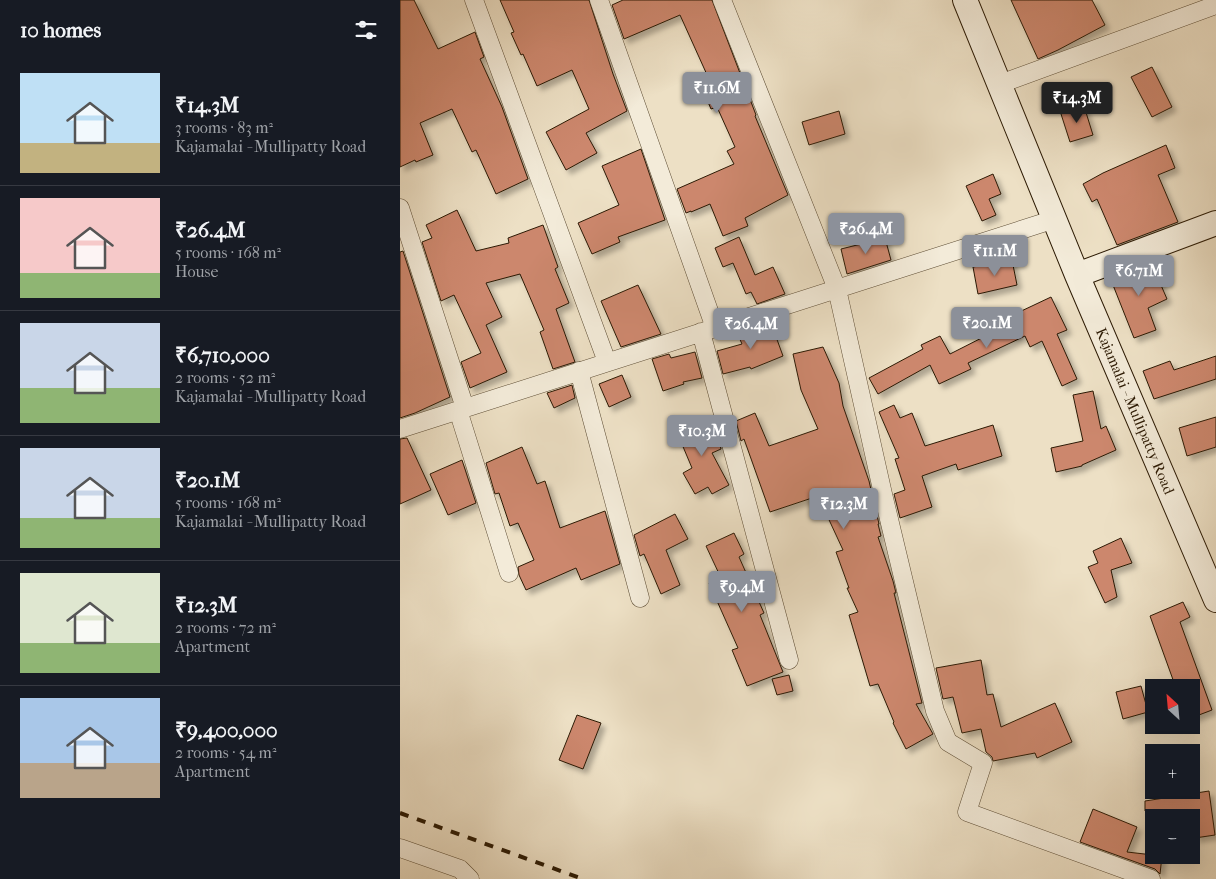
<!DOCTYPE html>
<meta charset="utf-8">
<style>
body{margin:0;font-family:"IM FELL French Canon",serif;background:#20242c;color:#f1f3f6;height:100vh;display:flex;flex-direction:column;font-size:19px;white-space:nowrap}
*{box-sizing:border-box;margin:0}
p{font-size:16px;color:#9ea1a6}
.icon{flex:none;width:28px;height:28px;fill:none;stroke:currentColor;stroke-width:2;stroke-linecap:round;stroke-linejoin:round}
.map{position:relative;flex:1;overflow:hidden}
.sheet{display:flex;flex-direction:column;background:#171b24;width:400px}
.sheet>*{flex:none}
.needle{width:32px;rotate:334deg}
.buttons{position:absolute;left:745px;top:679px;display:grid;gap:10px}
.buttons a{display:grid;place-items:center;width:55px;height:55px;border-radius:0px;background:#171b24;box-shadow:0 5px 20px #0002;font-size:25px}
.price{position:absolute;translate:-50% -42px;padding:0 11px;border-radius:5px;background:#8c9099;color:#fff;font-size:16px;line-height:32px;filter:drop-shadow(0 1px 2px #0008)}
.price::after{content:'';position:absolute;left:50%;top:30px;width:15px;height:11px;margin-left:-8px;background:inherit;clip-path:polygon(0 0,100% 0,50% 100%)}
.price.active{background:#222;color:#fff}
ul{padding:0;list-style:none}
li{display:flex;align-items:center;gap:15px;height:125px;padding:0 20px}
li+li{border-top:1px solid #363941}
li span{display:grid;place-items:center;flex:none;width:140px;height:100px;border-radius:0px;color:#555}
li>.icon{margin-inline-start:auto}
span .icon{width:60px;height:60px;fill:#fffc;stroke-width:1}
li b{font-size:21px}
h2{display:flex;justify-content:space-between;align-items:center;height:60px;padding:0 20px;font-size:21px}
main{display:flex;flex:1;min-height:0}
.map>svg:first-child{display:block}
.building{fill:#cc876d;stroke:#2c1a04;filter:url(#shadow)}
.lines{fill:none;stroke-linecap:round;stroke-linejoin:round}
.street-casing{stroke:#5c4c34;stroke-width:19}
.secondary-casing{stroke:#2c1a04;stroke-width:26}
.street{stroke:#f3ebd9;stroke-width:18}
.secondary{stroke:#f3ebd9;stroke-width:24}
.rail{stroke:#2c1a04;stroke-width:4;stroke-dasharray:9 9;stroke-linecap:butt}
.labels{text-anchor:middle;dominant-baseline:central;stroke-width:4.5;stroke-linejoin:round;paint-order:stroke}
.street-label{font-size:15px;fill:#2c1a04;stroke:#f3ebd9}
</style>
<main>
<section class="sheet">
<h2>10 homes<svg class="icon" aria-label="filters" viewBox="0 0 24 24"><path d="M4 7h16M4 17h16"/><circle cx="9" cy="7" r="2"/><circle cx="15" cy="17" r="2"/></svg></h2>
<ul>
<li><span style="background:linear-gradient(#bfe0f5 70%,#c2b280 0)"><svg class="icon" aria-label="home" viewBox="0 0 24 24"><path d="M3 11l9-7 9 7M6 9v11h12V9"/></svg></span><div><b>₹14.3M</b><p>3 rooms · 83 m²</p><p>Kajamalai - Mullipatty Road</p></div></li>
<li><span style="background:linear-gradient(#f6c9c9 75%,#8fb573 0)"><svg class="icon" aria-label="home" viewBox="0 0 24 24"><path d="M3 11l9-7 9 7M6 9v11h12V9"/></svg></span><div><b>₹26.4M</b><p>5 rooms · 168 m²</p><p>House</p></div></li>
<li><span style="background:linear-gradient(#c9d6e8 65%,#8fb573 0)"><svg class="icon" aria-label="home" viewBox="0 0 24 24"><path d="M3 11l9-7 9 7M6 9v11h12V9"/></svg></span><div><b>₹6,710,000</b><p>2 rooms · 52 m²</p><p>Kajamalai - Mullipatty Road</p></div></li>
<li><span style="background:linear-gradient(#c9d6e8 70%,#8fb573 0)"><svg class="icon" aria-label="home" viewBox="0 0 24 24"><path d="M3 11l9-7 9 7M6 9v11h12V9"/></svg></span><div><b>₹20.1M</b><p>5 rooms · 168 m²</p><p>Kajamalai - Mullipatty Road</p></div></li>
<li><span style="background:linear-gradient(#dfe7d0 70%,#8fb573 0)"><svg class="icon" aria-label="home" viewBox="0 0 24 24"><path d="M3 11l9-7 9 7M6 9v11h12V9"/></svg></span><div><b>₹12.3M</b><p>2 rooms · 72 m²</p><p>Apartment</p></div></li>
<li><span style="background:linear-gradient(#a9c7e8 65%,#b9a48a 0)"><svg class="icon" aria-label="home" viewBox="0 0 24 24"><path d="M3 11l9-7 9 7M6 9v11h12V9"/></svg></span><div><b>₹9,400,000</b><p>2 rooms · 54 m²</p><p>Apartment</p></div></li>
</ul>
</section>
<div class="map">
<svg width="816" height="879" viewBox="0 0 816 879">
<defs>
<filter id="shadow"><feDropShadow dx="4.5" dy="4.5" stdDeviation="2.5" flood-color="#0004"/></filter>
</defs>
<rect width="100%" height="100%" fill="#ede0c5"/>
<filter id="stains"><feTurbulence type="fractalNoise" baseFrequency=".004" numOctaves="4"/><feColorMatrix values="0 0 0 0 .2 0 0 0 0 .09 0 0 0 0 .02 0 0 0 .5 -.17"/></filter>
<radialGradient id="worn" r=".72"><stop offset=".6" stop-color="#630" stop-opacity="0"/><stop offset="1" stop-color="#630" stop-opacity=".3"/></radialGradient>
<path class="building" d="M0 0H14L38 49 75 32 84 57 80 59 102 107 128 179 96 194 76 150 72 152 52 109 20 123 33 155 16 162 15 160 0 167Z
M100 0H189L213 74 227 111 186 133 197 153 166 170 146 132 189 109 172 70 137 86 123 54 121 55 111 33 114 32Z
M223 0H312L356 115 355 116 388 195 345 218 348 226 323 236 310 204 291 212V211L286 213 277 189 334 164 327 151 335 147 317 107 311 109 299 81 308 77 280 15 224 39 212 5Z
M611 0H692L705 25 658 50 638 59Z
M752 67 772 107 752 117 731 77Z
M684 106 693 135 670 142 661 114Z
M439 111 445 134 409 145 402 122Z
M766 145 775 168 758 175 778 222 717 245 697 199 692 202 683 184 703 173Z
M241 149 265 220 218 237 220 242 192 254 178 223 219 205 202 166Z
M593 174 601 194 589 199 596 215 582 221 566 186Z
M57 210 76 251 109 243 108 238 143 225 158 267 155 269 169 303 156 309 175 362 153 369 140 332 144 330 120 274 86 283 102 317 86 325 107 372 70 388 61 362 81 353 54 295 41 301 22 242 32 238 26 225Z
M339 237 355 275 373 267 385 294 357 304 351 292 346 294 333 263 323 267 315 248Z
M485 238 491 260 447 274 441 249Z
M3 251 50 397 15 413 0 418V252Z
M612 260 617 285 578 294 573 267Z
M751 262 767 299 748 308 756 330 734 338 711 280 728 273V271Z
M238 285 261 334 221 347 201 301Z
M651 297 667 330 657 334 677 379 662 386 642 341 630 347 625 336 568 363 571 369 539 384 530 365 478 394 469 378 523 349 521 345 540 336 550 354 617 320 615 314Z
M371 323 383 356 351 369 350 367 323 374 317 351 342 344 338 335Z
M423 347 439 383 443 406 469 481 479 524H478L481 536 478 537 493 581 496 593H494L522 703 516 704 533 734 506 749 493 723 494 722 478 684 470 686 449 615 458 612 447 588H449L436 552 443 550 418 496 370 512 344 439 341 441 336 421 355 413 369 446 418 429 401 390 393 354Z
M295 352 302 378 283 382 284 384 263 391 252 359 269 354 271 358Z
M816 356V379L754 399 743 371 770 361 774 370Z
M222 375 231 397 209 407 199 384Z
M172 385 175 398 154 408 147 393Z
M693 391 701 429 706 426 716 450 682 465V466L656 472 651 448 683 441 673 395Z
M494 405 500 418 512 413 525 446 593 425 602 456 558 470 556 464 522 476 532 507 500 518 494 494 505 490 495 459 499 458 479 412Z
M816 417V447L787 456 779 428Z
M304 418 310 432 316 429 321 449 312 453 329 485 312 494 308 487 295 494 283 473 292 468 276 430Z
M7 438 31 490 0 504V439Z
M122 447 137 484 145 481 160 528 205 511 220 564 181 580 176 568 126 590 119 575 118 567 134 560 118 523 110 526 99 493 95 494 86 463Z
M62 460 76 503 48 515 30 474Z
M275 514 288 539 266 550 280 585 261 594 244 554 240 556 234 535Z
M334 533 344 554 339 557 364 613 360 615 383 672 347 686 332 650 338 648 309 583 321 578 306 546Z
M721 538 732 563 711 570 717 597 705 603 688 567 698 563 693 551Z
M783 602 790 617 780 622 812 710 791 718V688H776L750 616Z
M581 660 587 695 593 694 601 727 655 703 672 742 637 758 635 753 593 761 592 757 586 752 581 729 562 733 553 697 543 699 536 668Z
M389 675 393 691 377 695 372 679Z
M741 686 748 712 723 719 716 692Z
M177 715 201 723 183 769 159 760Z
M809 791 815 835 795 838 791 811H745V801Z
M693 809 737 827 727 852 762 856 760 874 755 869 680 842Z"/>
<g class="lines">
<g class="street-casing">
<path id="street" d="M74 0 207 362
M199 0 315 328
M322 0 437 289 483 494 535 711 548 742 583 763 567 812 751 879
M600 84 816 5
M0 208 65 408
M301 332 389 660
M179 371 240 598
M58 410 109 573
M0 429 655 219
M0 848 60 869 70 879"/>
</g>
<g class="secondary-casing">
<path id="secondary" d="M565 0 677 275 816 600
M677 275 816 223"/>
</g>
<use href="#street" class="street"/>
<use href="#secondary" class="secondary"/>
<path class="rail" d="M0 813 183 879"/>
</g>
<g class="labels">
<g class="street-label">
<text transform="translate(735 411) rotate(67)">Kajamalai - Mullipatty Road</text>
</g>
</g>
<rect width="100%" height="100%" filter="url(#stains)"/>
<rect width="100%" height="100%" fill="url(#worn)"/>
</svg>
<div class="buttons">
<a><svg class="needle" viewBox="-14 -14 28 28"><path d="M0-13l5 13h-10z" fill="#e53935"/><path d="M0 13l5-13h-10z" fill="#9ea1a6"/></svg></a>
<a>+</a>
<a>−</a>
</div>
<b class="price" style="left:317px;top:114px">₹11.6M</b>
<b class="price active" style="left:677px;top:124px">₹14.3M</b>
<b class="price" style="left:466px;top:255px">₹26.4M</b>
<b class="price" style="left:595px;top:277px">₹11.1M</b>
<b class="price" style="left:739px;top:297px">₹6.71M</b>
<b class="price" style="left:587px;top:349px">₹20.1M</b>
<b class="price" style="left:351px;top:350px">₹26.4M</b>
<b class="price" style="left:302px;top:457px">₹10.3M</b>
<b class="price" style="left:444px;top:530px">₹12.3M</b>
<b class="price" style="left:342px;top:613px">₹9.4M</b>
</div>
</main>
